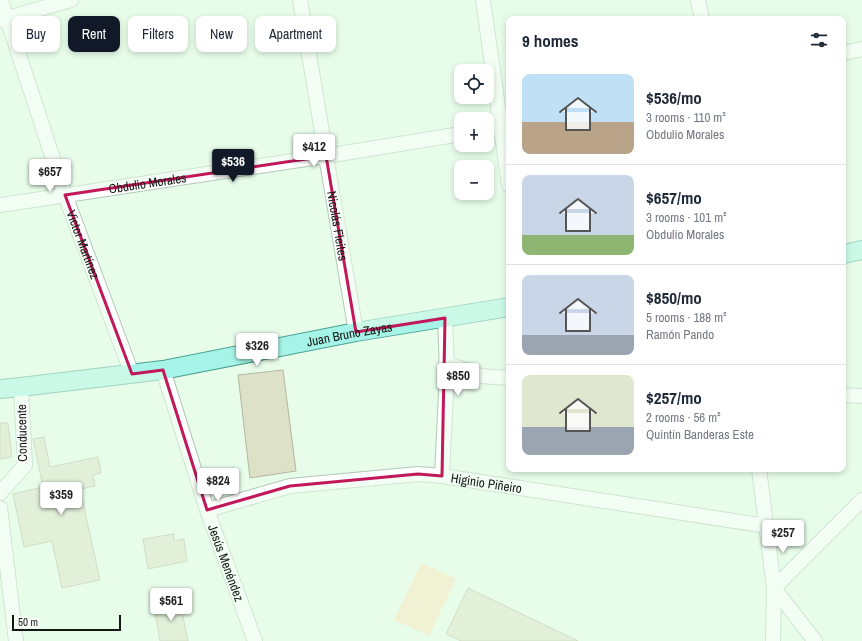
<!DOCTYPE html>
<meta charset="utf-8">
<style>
body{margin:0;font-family:"Archivo Narrow",sans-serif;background:#f6f6f7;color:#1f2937;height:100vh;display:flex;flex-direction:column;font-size:15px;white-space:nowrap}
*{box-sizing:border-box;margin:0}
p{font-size:13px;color:#747a83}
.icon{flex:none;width:22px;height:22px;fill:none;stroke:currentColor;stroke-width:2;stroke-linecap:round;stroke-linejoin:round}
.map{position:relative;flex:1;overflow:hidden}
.drawer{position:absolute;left:506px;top:16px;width:340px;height:456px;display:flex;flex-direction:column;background:#fff;border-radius:8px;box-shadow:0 2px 6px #0003}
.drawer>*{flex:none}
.banner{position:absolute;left:12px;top:16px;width:380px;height:36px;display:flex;gap:8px}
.tools{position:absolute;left:454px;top:64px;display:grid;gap:8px}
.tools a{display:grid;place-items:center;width:40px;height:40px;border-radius:8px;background:#fff;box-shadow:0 2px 6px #0003;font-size:20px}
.scale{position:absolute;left:12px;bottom:10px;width:109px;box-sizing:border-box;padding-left:4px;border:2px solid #121913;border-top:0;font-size:11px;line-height:14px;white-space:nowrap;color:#121913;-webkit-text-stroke:3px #fff;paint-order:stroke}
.price{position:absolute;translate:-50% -34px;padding:0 9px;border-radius:4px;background:#fff;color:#222;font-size:13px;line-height:26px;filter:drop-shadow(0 1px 2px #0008)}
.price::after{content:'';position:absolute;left:50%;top:24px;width:12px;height:9px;margin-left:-6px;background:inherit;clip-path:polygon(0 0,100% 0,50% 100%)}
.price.current{background:#111827;color:#fff}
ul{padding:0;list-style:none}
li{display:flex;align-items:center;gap:12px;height:100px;padding:0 16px}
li+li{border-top:1px solid #e0e1e3}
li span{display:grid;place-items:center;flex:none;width:112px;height:80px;border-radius:8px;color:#555}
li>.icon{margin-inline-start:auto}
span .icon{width:48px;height:48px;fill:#fffc;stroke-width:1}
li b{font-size:17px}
h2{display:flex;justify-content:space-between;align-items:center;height:48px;padding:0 16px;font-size:17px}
.chip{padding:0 14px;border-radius:8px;background:#fff;box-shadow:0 2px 6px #0003;font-size:14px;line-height:36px}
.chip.current{background:#111827;color:#fff}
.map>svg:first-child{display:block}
.green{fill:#fce5bb}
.building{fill:#dce1c7;stroke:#b3b79f}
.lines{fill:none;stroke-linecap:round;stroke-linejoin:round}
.minor-casing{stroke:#b3c8b6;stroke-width:16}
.major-casing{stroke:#4ba292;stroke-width:20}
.minor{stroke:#fff;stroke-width:14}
.major{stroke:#a6f3e7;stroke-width:18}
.marked{fill:none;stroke:#c2185b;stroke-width:3;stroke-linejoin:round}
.labels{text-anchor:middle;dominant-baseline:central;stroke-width:3;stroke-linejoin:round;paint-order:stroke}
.street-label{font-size:13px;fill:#121913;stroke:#fff}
</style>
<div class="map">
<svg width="862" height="641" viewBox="0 0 862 641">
<rect width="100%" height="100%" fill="#e7fdea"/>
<path class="green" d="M421 563 456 579 429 636 394 620Z"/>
<path class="building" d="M283 370 296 471 250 478 238 375Z
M0 423H8L12 457 0 459Z
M44 437 50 467 98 457 101 473 93 475 95 486 80 489 100 580 62 588 52 541 24 547 13 494 43 487 33 439Z
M174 534V541L184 539 187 561 148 569 143 539Z
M468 588 578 641H461L446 634Z
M180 602 188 641H160L154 605Z"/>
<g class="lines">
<g class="minor-casing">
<g id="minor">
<path id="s1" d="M1 0 65 195 132 374"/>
<path id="s2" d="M300 0 326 156 356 332"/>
<path d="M483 0 509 185"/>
<path d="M698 0 702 19"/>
<path d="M0 20 71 0"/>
<path d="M843 53 862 49"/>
<path d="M487 129 509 125"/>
<path id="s3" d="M0 205 326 156 461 134"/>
<path d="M446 363 481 376 509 378"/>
<path id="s4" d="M163 370 207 510 255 641"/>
<path d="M843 395 862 396"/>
<path d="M759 469 774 588 773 641"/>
<path d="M442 476 447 371 445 318"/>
<path d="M0 493 25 465 21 387"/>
<path d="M0 508 16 641"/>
<path id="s5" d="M207 510 290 486 418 474 442 476 767 526"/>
<path d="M815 641 774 588 862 500"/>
</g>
</g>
<g class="major-casing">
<g id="major">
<path d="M843 254 862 250"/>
<path id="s6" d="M0 389 21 387 163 370 356 332 509 307"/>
</g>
</g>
<use href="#minor" class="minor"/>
<use href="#major" class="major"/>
</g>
<path d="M0 0H862V641H0ZM326 156 356 332 445 318 442 476 418 474 290 486 207 510 163 370 132 374 65 195Z" fill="#e7fdea" fill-opacity=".55" fill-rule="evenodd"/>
<path class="marked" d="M326 156 356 332 445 318 442 476 418 474 290 486 207 510 163 370 132 374 65 195Z"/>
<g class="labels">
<g class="street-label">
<text stroke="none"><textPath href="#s3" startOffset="149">Obdulio Morales</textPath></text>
<text stroke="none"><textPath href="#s2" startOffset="229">Nicolás Fleites</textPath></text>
<text stroke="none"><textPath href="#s1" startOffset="258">Victor Martínez</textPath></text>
<text stroke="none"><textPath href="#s6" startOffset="354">Juan Bruno Zayas</textPath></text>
<text transform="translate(22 433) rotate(-91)">Conducente</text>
<text stroke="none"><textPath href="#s5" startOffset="284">Higinio Piñeiro</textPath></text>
<text stroke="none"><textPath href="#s4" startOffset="203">Jesús Menéndez</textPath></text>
</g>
</g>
</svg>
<div class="tools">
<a><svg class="icon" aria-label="locate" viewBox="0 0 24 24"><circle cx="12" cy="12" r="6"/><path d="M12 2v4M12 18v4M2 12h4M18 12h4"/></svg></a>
<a>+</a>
<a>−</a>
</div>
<div class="scale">50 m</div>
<b class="price" style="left:314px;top:168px">$412</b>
<b class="price current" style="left:233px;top:183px">$536</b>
<b class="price" style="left:50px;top:193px">$657</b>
<b class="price" style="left:257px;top:367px">$326</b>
<b class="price" style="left:458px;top:397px">$850</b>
<b class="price" style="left:218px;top:502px">$824</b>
<b class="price" style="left:61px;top:516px">$359</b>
<b class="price" style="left:783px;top:554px">$257</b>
<b class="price" style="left:171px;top:622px">$561</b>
<div class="banner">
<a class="chip">Buy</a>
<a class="chip current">Rent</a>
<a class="chip">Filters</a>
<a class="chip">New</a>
<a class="chip">Apartment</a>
</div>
<section class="drawer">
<h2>9 homes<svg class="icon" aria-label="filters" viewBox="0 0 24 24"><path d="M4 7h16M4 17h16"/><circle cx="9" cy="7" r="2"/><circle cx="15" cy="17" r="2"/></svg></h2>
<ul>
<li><span style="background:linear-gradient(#bfe0f5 60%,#b9a48a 0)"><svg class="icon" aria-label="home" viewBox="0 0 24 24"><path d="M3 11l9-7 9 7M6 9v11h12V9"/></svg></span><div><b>$536/mo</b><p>3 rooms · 110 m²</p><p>Obdulio Morales</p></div></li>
<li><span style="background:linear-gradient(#c9d6e8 75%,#8fb573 0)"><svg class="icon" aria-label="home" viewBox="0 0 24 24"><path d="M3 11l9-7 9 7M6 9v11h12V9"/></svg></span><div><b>$657/mo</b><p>3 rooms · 101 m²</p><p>Obdulio Morales</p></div></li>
<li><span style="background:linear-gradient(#c9d6e8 75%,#9aa5b1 0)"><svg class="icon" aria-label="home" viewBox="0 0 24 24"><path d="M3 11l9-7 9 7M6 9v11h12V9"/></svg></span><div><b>$850/mo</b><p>5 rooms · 188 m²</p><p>Ramón Pando</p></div></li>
<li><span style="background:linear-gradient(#dfe7d0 65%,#9aa5b1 0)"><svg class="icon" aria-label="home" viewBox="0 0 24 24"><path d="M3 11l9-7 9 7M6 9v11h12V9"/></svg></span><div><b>$257/mo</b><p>2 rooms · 56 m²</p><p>Quintín Banderas Este</p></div></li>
</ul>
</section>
</div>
